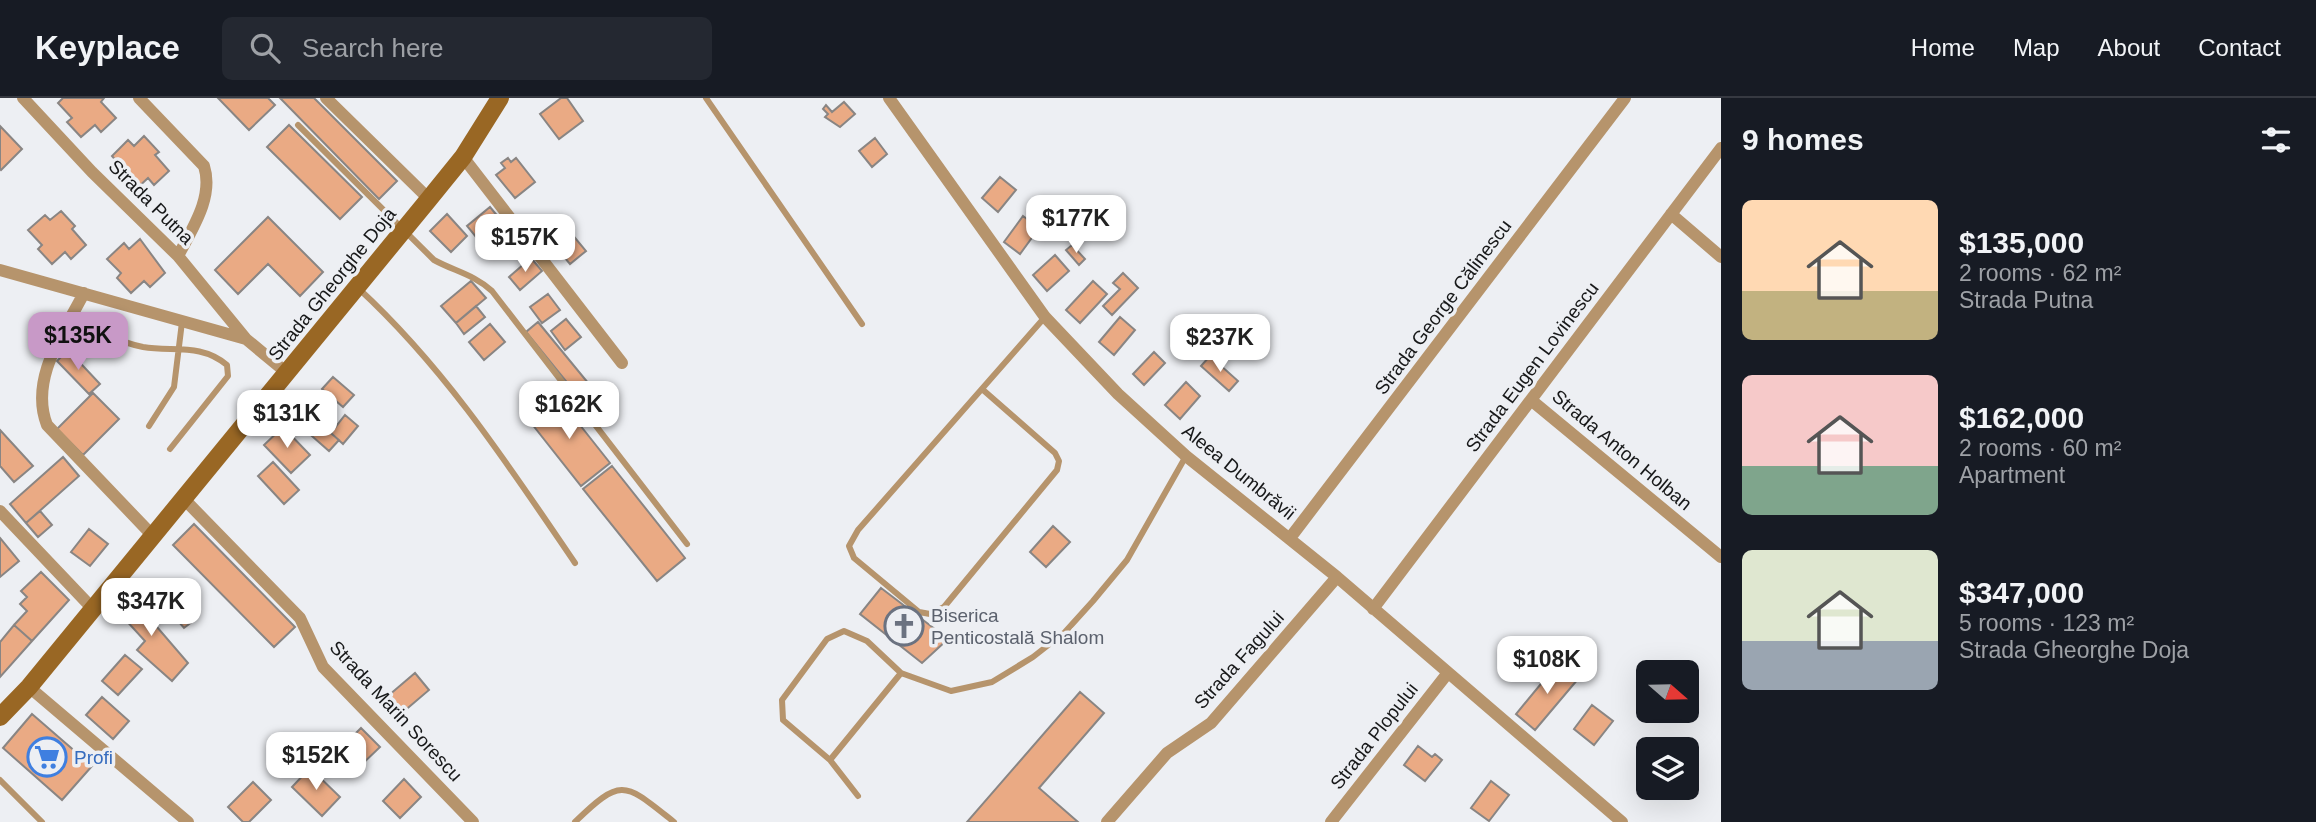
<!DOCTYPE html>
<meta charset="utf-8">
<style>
body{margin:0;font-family:Helvetica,sans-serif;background:#242831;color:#f1f3f6;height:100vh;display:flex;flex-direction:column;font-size:26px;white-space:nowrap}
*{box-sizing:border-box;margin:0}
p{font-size:23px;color:#9ea1a6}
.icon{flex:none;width:38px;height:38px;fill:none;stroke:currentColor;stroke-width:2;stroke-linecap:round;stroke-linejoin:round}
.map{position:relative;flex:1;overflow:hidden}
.drawer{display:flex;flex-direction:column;background:#171b24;width:595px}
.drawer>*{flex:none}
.needle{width:46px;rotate:110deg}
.tools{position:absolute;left:1636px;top:562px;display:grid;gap:14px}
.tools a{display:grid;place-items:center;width:63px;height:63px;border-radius:10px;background:#171b24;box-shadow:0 7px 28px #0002;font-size:35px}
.price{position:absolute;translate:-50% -60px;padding:0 16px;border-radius:14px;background:#fff;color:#222;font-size:23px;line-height:46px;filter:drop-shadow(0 2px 4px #0008)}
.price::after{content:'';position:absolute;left:50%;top:42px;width:21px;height:16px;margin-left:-10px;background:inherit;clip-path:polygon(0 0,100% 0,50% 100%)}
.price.current{background:#c899c7;color:#111}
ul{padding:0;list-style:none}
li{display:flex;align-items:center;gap:21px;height:175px;padding:0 21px}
li span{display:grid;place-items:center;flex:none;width:196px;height:140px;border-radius:10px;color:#555}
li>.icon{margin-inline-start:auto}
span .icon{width:84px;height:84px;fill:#fffc;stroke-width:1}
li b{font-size:30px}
h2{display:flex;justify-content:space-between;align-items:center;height:84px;padding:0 21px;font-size:30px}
header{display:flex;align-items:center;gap:42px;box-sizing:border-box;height:98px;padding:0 35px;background:#171b24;border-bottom:2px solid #363941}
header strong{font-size:33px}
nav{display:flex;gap:38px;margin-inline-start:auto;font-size:24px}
.search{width:490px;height:63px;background:#242831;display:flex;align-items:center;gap:18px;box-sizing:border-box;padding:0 24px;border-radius:10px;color:#9ea1a6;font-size:26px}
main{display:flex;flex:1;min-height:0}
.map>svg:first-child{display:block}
.building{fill:#eaaa84;stroke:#898583;stroke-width:2}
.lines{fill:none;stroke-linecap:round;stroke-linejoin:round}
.service{stroke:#b6946c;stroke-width:6}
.minor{stroke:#b6946c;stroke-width:12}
.secondary{stroke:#996724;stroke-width:18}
.labels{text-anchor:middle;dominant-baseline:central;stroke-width:7;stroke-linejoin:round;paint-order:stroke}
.street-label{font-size:19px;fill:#171819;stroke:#edeff3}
.worship-label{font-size:19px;fill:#5b616d;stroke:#edeff3;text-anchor:start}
.shop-label{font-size:19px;fill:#366cbe;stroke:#edeff3;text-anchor:start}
</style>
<header>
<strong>Keyplace</strong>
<div class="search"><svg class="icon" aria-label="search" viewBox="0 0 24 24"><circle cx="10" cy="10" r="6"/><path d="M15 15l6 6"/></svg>Search here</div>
<nav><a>Home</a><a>Map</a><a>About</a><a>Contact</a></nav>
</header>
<main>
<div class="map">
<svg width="1721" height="724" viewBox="0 0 1721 724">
<rect width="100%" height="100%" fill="#edeff3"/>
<path class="building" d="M63 0H104L101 4 116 20 101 34 95 27 81 39 67 24 72 20 58 5Z
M218 0H268L275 7 249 32Z
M280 0H314L397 83 379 101Z
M561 0H567L583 23 559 41 540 16Z
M844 4 855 16 840 29 825 19 828 16 823 11 826 7 832 14Z
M289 27 362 99 340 121 267 49Z
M0 28 22 51 1 72 0 71Z
M144 38 159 54 155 57 169 73 154 87 148 80 135 92 121 77 125 73 112 58 128 42 134 48Z
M875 40 887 56 872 69 859 53Z
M508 60 511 64 516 60 535 84 515 100 496 77 505 70 501 65Z
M1000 79 1016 92 998 114 982 100Z
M490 109 513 137 490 156 467 128Z
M61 113 75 128 72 131 86 147 71 161 65 154 52 166 38 151 42 147 28 132 45 117 50 122Z
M447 116 467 138 451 154 430 133Z
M1023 118 1039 130 1020 156 1004 144Z
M268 119 323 174 300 198 268 166 238 196 215 172Z
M566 129 586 153 570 166 550 142Z
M140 141 165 175 150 189 144 183 131 195 117 180 121 175 107 161 124 145 129 151Z
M1072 147 1085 161 1079 167 1066 152Z
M1055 157 1069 173 1047 193 1033 177Z
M531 160 542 173 520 192 509 179Z
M1123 175 1138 190 1112 217 1103 208 1120 191 1113 185Z
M471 183 486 200 456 225 441 208Z
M1093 183 1107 196 1080 225 1066 212Z
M548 196 560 212 542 225 530 209Z
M476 208 485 219 464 236 456 225Z
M1120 219 1135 232 1114 257 1099 244Z
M566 221 581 239 565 252 551 233Z
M538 224 607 308 595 319 526 234Z
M490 226 505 244 484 262 469 244Z
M68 252 100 286 89 296 57 263Z
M1154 254 1165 265 1144 287 1133 276Z
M1210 258 1238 283 1229 293 1201 268Z
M333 279 354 297 343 309 322 291Z
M1186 284 1200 298 1180 321 1165 307Z
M93 295 119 321 83 357 57 331Z
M557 298 610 365 581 388 528 321Z
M345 317 358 328 343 346 331 335Z
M314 321 339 342 329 353 305 332Z
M283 329 310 357 291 375 264 347Z
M0 332 33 368 14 384 0 368Z
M63 359 79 378 26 425 10 406Z
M273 364 299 392 284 406 258 378Z
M612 368 685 460 657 483 583 391Z
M40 413 52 427 38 439 26 425Z
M194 426 295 529 274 549 173 447Z
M1053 428 1070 444 1046 469 1030 454Z
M89 431 108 446 90 468 71 454Z
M0 440 19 463 0 479Z
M41 474 69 502 32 543 14 527 27 513 20 506 27 499 21 493Z
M881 490 948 541 922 565 860 516Z
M126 493 188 565 172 583 137 552 145 543 112 507Z
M174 501 193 523 184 530 166 509Z
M14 527 32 543 0 579V544Z
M125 557 142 571 118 597 102 583Z
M1559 564 1578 581 1535 632 1516 616Z
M415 575 429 592 396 620 382 603Z
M1080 594 1104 615 1039 690 1078 724H967Z
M102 599 129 623 113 641 86 617Z
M1592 607 1613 623 1594 647 1574 631Z
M32 616 92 668 62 702 3 650Z
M361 630 380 649 357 671 339 652Z
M1418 648 1432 659 1435 656 1442 662 1425 683 1404 667Z
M310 670 340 699 322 718 292 689Z
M404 681 421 699 400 720 383 703Z
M1491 683 1509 697 1489 723 1471 710Z
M253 684 271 702 249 724H243L228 709Z"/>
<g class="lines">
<path class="service" d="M706 0 862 226
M298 27 434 162C454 173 475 177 492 193L687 446
M358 190C445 270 509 368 575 465
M73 216C95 229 117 244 143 249 173 254 201 245 227 267L228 278 170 351
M982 291 1055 355 1059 363 1057 372 944 509 930 516 919 514 854 460 849 448 858 432 1045 219
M149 328 174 289 182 224
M830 662 901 575
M0 682 42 724
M858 698 830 662 783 622 782 602 827 541 844 533 867 543 901 575 951 593 992 584 1033 559 1065 534 1093 503 1127 462 1186 358
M575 724C622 678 625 685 674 724"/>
<path class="minor" d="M23 0 92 74 178 158 246 241 287 275
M139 0 204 68C214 99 192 131 178 158
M326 0 429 101
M889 0 1045 219 1118 296 1186 358 1337 479 1622 724
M463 59 622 265
M1671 116 1721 159
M0 172 246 241
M84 195C64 234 29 281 47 327L153 438
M1531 302 1721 459
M184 401 300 520 323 569 473 724
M0 413 93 511
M1290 440 1625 0
M1373 511 1721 50
M29 589 188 724
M1107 724 1167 655 1211 625 1337 479
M1331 724 1447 576"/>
<path class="secondary" d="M0 619 29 589 429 101 463 59 500 0"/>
</g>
<defs>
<g id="church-ring" transform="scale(2.0125)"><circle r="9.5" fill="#edeff3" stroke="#6b7280" stroke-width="1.5"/><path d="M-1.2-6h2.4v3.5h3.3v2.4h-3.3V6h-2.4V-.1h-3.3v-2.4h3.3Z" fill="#6b7280"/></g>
<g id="supermarket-ring" transform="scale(2.0125)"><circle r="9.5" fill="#edeff3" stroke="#3f7fe0" stroke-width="1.5"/><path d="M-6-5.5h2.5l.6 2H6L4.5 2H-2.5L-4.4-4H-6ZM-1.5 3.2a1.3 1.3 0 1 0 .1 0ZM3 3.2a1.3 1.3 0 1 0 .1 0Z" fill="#3f7fe0"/></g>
</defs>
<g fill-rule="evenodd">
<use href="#church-ring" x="904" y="528"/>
<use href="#supermarket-ring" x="47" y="659"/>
</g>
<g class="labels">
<g class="street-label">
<text transform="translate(151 104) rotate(45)">Strada Putna</text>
<text transform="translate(332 186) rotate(-51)">Strada Gheorghe Doja</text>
<text transform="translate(1443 209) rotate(-53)">Strada George Călinescu</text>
<text transform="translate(1532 269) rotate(-53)">Strada Eugen Lovinescu</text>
<text transform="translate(1622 352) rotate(40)">Strada Anton Holban</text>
<text transform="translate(1239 374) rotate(39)">Aleea Dumbrăvii</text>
<text transform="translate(1239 562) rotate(-48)">Strada Fagului</text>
<text transform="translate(396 613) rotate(47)">Strada Marin Sorescu</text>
<text transform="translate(1374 638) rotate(-52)">Strada Plopului</text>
</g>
<g class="worship-label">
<text x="931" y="517">Biserica<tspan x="931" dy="22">Penticostală Shalom</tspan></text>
</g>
<g class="shop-label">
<text x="74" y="659">Profi</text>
</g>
</g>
</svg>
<div class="tools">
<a><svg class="needle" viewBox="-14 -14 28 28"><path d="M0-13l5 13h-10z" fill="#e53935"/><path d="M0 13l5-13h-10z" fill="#9ea1a6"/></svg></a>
<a><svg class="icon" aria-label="layers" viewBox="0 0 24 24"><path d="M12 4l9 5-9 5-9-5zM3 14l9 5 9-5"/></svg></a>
</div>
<b class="price" style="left:1076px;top:157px">$177K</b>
<b class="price" style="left:525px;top:176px">$157K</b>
<b class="price current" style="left:78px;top:274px">$135K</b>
<b class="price" style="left:1220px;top:276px">$237K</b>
<b class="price" style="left:569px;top:343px">$162K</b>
<b class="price" style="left:287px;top:352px">$131K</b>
<b class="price" style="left:151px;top:540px">$347K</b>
<b class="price" style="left:1547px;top:598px">$108K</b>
<b class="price" style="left:316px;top:694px">$152K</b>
</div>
<section class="drawer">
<h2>9 homes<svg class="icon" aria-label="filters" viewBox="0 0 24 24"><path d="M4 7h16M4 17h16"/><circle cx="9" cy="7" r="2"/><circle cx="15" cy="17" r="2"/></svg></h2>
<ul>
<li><span style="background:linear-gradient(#ffd9b3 65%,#c2b280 0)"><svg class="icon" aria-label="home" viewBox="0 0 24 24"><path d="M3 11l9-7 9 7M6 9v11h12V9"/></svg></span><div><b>$135,000</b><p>2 rooms · 62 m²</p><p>Strada Putna</p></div></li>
<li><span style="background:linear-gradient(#f6c9c9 65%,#7fa58c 0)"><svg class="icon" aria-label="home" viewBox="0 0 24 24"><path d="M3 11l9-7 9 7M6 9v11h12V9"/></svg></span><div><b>$162,000</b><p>2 rooms · 60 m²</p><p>Apartment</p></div></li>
<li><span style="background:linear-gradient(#dfe7d0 65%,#9aa5b1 0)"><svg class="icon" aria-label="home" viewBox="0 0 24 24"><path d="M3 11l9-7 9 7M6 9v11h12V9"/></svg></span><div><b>$347,000</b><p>5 rooms · 123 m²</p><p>Strada Gheorghe Doja</p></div></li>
</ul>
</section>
</main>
